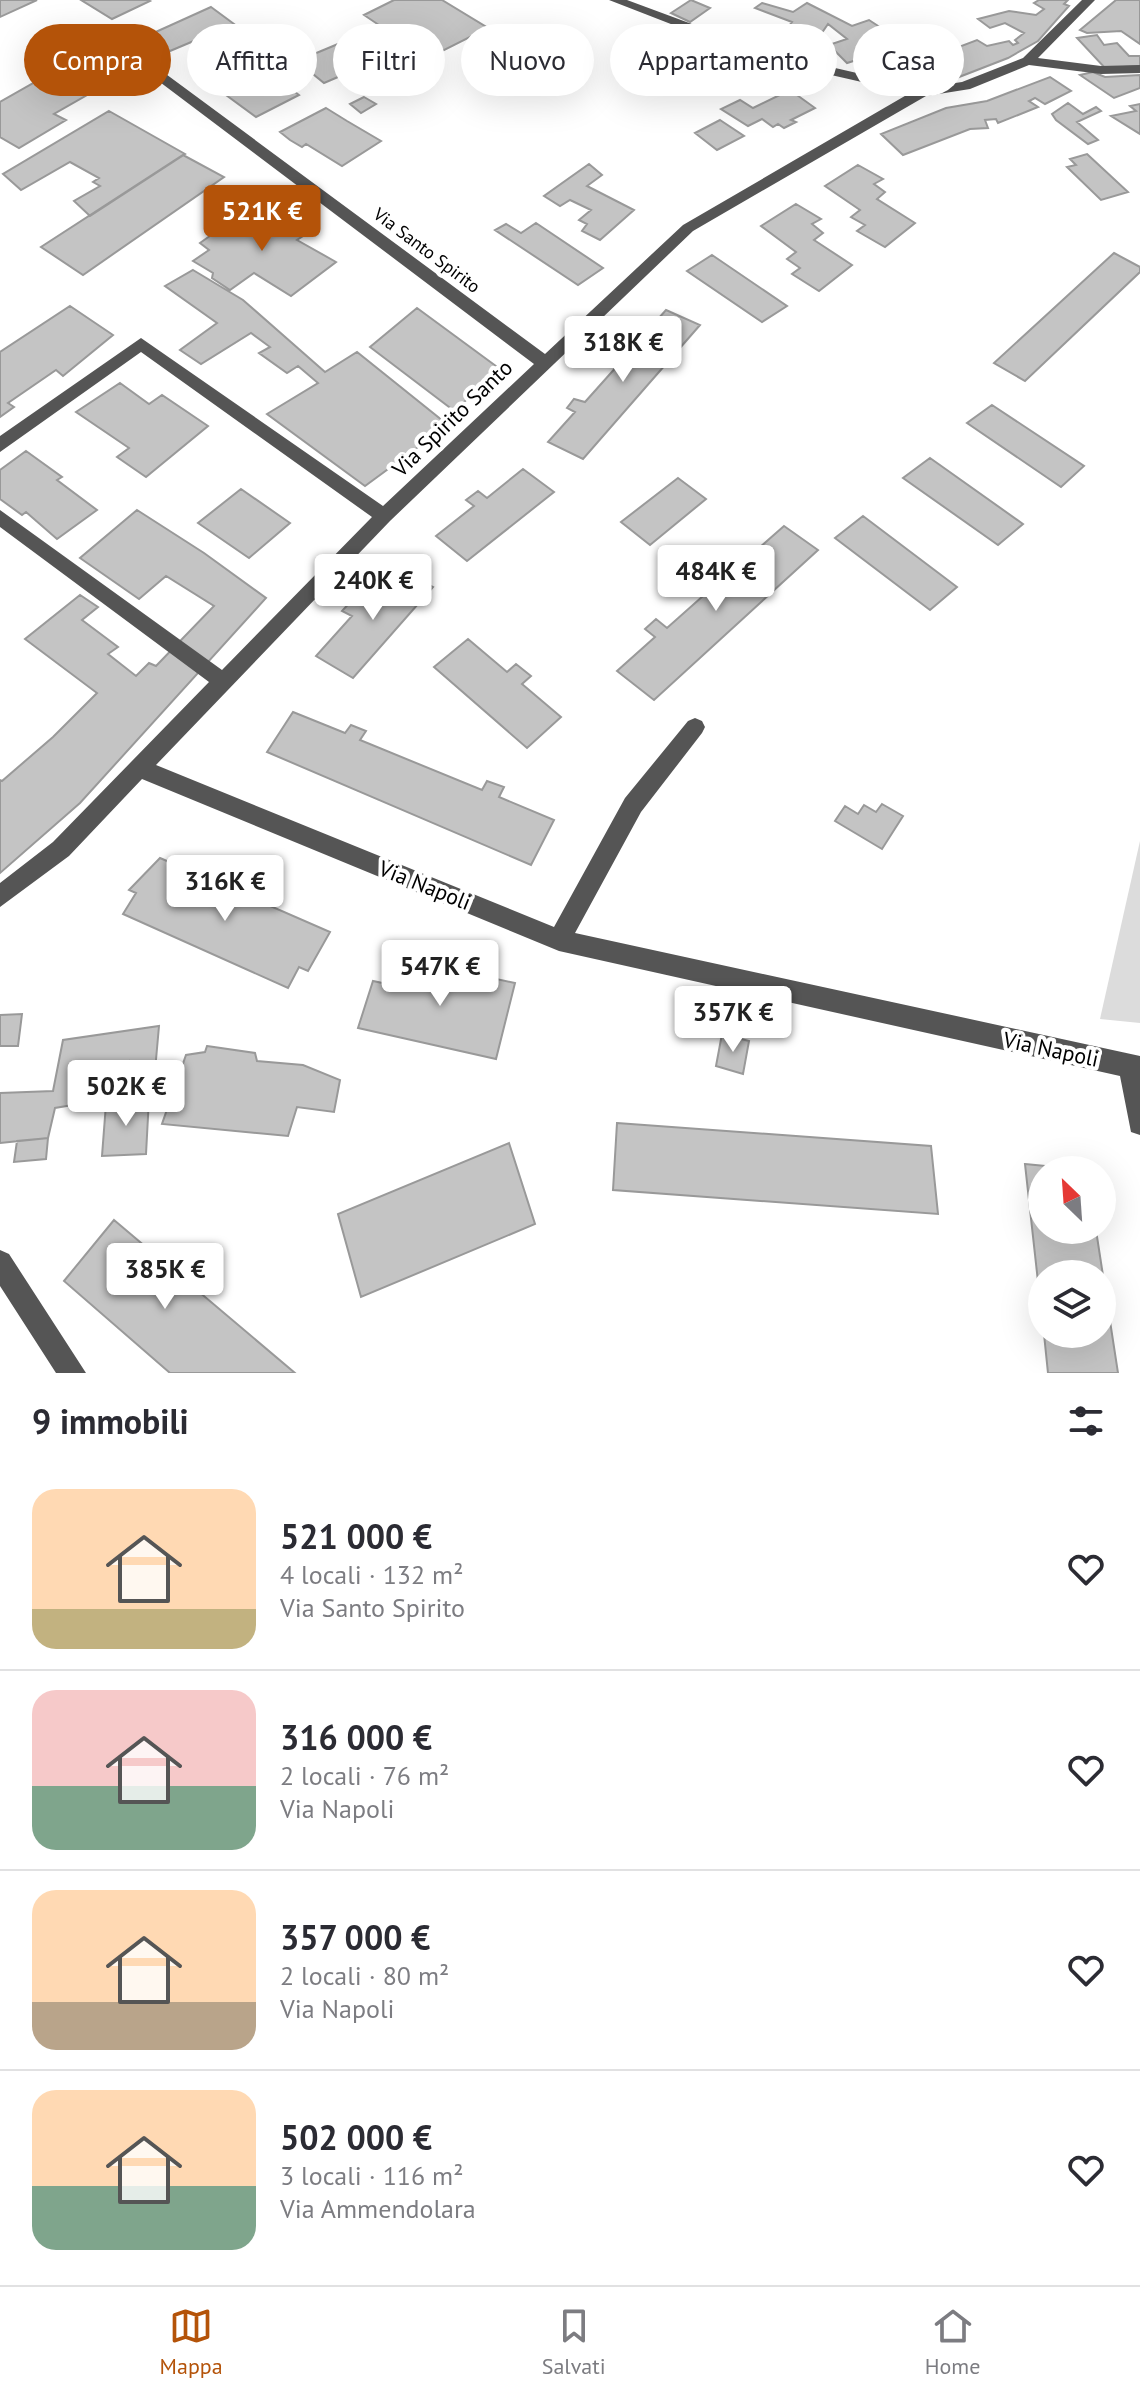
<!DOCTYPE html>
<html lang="it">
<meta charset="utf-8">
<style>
body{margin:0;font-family:"PT Sans",sans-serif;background:#f2f2f3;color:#2b2b33;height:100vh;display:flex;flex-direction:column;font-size:30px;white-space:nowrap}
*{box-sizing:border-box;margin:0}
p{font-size:26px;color:#7c7c81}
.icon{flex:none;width:44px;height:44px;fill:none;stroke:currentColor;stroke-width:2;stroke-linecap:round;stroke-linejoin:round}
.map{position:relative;height:1373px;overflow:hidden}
.drawer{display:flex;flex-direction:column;background:#fff;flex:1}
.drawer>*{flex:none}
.hud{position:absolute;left:24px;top:24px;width:1092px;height:72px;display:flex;gap:16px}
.needle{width:52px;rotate:335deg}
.tools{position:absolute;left:1028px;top:1156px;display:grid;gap:16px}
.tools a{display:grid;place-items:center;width:88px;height:88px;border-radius:50%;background:#fff;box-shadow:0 8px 32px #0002;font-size:40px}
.price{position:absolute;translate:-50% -68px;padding:0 18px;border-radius:8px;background:#fff;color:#222;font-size:26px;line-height:52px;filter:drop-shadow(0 2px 4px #0008)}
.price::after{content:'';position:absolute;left:50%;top:48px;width:24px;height:18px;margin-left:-12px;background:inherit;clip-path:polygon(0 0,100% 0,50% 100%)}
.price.on{background:#b45309;color:#fff}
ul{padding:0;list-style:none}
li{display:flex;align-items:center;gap:24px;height:200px;padding:0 32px}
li+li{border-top:2px solid #e1e1e2}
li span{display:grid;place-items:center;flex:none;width:224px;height:160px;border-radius:24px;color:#555}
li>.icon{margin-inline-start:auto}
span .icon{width:96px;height:96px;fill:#fffc;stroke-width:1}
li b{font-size:34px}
h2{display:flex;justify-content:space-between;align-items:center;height:96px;padding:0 32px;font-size:34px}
.tag{padding:0 28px;border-radius:36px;background:#fff;box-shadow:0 8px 32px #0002;font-size:28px;line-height:72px}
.tag.on{background:#b45309;color:#fff}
.tabs{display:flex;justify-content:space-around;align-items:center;height:112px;border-top:2px solid #e1e1e2;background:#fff;font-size:22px;color:#7c7c81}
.tabs a{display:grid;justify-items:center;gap:4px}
.tabs .on{color:#b45309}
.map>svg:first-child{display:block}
.green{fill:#dcdcdc}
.building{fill:#c4c4c4;stroke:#999;stroke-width:2}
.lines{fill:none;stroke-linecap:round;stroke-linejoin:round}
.minor{fill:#555;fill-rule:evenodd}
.labels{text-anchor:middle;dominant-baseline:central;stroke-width:8;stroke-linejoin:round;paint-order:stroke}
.far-street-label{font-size:18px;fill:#000;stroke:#fff}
.street-label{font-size:22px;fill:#000;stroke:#fff}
</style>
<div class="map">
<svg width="1140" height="1373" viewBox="0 0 1140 1373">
<rect width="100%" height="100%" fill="#fff"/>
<path class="green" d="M1140 841V1023L1100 1019Z"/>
<path class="building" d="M0 0H37L0 17Z
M81 0H148L150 1 112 19Z
M394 0H442L488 28 426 59 429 61 417 67 425 72 396 89 380 79 385 76 377 69 416 50 364 15Z
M691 0 710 8 690 22 671 13Z
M1039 0H1068L1064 4 1069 6 1038 41 1008 58 941 84 914 64 977 40 987 46 1009 41 1013 45 1018 43 1015 40 1024 33 1005 23 990 28 978 19 1009 11 1036 15 1044 9 1034 3Z
M1116 0H1140V44L1121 31 1087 33 1080 30Z
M762 3 793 12 807 3 852 26 869 20 892 35 888 36 899 44 904 42 915 50 895 56 888 50 847 63 829 45 847 39 828 24 806 56 743 39 752 29 781 36 792 22 755 8Z
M211 7 234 24 170 51 149 35Z
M1097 35 1104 45 1117 43 1129 56H1140V66L1105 68 1077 38Z
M244 40 268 56 211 81 190 66Z
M338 44 366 65 324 83 297 61Z
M81 56 86 66 94 65 99 75 108 83 54 114 66 120 19 148 0 137V102Z
M274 62 285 69 274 76 258 70Z
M1093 72 1105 77 1140 75V88L1114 98 1080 75Z
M274 76 299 95 256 117 226 95Z
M1050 77 1071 91 1045 104 1035 98 1029 101 1038 107 998 123 996 119 985 120 988 128 970 129 903 155 881 134 946 108 987 101Z
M790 90 815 108 791 120 796 122 784 128 778 124 773 127 762 119 748 126 721 109 740 100 753 108Z
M364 97 376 104 361 113 350 104Z
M1068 103 1083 114 1096 107 1101 111 1077 122 1098 140 1088 144 1056 120 1052 114Z
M1140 104V134L1111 116 1136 111 1130 106Z
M326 108 347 121 381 141 342 166 306 144 302 147 290 140 280 132Z
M109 111 185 154 90 216 74 201 100 186 93 182 99 178 70 162 21 190 3 174Z
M720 120 744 136 717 150 695 133Z
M1087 154 1128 192 1101 200 1067 167 1076 165 1070 159Z
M183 155 224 177 83 275 41 247Z
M589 164 602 175 587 186 634 210 600 240 582 231 587 224 579 220 591 210 570 200 560 206 544 196Z
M858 165 883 179 874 184 885 192 877 199 915 223 885 247 857 231 865 225 851 217 860 210 825 186Z
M796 204 821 219 812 224 823 233 814 240 852 265 819 291 792 274 800 268 787 259 796 252 761 226Z
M252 206 306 234 297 240 336 262 291 296 254 273 230 290 212 278 213 273 193 261 209 250 200 243Z
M536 223 603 268 578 285 495 230 506 224 521 233Z
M1114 253 1140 267V272L1025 381 994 363Z
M712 255 787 306 762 322 687 271Z
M193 270 243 300 325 372 357 352 448 425 365 486 267 414 318 383 298 366 287 373 259 353 270 347 251 333 201 364 180 350 217 323 165 286Z
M70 306 113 335 63 376 56 370 8 403 14 407 0 417V352Z
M417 308 504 372 453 410 370 347Z
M666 310 700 325 583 459 548 442 575 412 567 408 574 399 585 402 635 346 625 341 633 333 642 337Z
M120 383 149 404 162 395 208 426 146 477 117 457 129 448 76 412Z
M992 405 1084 466 1061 487 967 423Z
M26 451 62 477 57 480 97 510 57 539 26 512 22 515 0 499V470Z
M930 458 1023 524 998 545 903 478Z
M523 469 554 492 467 561 436 536 474 506 466 500 478 491 487 498Z
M678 478 706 499 650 545 621 522Z
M241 489 290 523 249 558 198 523Z
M137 510 204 553 266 598 80 803 0 873V780L2 781 53 737 97 693 25 639 80 595 98 607 82 620 118 647 108 654 136 676 149 663 156 666 214 606 166 576 139 599 80 558Z
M863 516 957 587 930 610 835 538Z
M784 526 818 550 654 700 617 671 655 637 645 629 656 619 667 628 739 564 729 557 741 548 751 555Z
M397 568 433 587 353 678 316 656 352 616 342 611 354 598 365 604Z
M468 639 507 672 516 664 531 676 522 684 561 717 527 748 434 667Z
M293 712 345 733 351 725 366 731 360 740 482 790 487 781 504 787 499 797 554 820 531 865 267 752Z
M882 804 903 816 882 849 835 821 845 806 858 814 864 805 876 812Z
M160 858 330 932 308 971 299 967 288 988 123 914 136 893 129 890Z
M396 957 515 983 496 1059 358 1028 373 981 387 984Z
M22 1014 18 1046H0V1015Z
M159 1026 154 1082 129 1081V1061L89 1067 85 1103 55 1108 48 1138 0 1143V1093L53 1091 63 1040Z
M722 1034 749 1041 743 1074 716 1066Z
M207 1046 255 1053 257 1061 303 1065 340 1080 334 1112 297 1107 288 1136 162 1124 186 1055 205 1052Z
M149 1098 146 1154 102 1156 106 1104Z
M617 1123 931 1146 938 1214 613 1190Z
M48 1138 46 1159 14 1162 17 1141Z
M509 1143 535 1224 361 1297 338 1214Z
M1025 1164 1087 1170H1042V1230H1096L1118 1373H1048L1044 1334H1102V1274H1042V1318Z
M114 1220 295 1373H170L64 1281Z"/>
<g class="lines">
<path class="minor" d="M609 0H627L770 53 922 88 962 82 1023 58 1082 0H1095L1038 58 1101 66 1140 65V73L1101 74 1029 65 970 89 926 96 693 231 390 521 156 765 554 927 625 798 688 721 695 718 702 721 705 727 702 733 641 812 575 933 1140 1056V1135L1131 1132 1120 1076 559 951 142 779 69 856 0 907V883L53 842 209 682 0 527V510L222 670 372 517 141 352 0 452V436L141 338 383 506 534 364 124 55 136 52 545 354 683 225 910 93 761 59Z
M0 1250 9 1254 86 1373H56L0 1286Z"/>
</g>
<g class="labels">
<g class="far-street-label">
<text transform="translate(427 250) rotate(37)">Via Santo Spirito</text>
</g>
<g class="street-label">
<text transform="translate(452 418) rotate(-44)">Via Spirito Santo</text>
<text transform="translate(425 885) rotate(22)">Via Napoli</text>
<text transform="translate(1051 1049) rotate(12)">Via Napoli</text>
</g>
</g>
</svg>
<div class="tools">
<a><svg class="needle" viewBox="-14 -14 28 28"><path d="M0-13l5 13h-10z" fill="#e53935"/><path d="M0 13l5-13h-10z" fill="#7c7c81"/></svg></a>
<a><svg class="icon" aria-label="layers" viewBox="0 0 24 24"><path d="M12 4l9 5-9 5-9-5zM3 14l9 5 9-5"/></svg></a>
</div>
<b class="price on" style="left:262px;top:253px">521K €</b>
<b class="price" style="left:623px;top:384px">318K €</b>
<b class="price" style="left:716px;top:613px">484K €</b>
<b class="price" style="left:373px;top:622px">240K €</b>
<b class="price" style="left:225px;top:923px">316K €</b>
<b class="price" style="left:440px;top:1008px">547K €</b>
<b class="price" style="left:733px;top:1054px">357K €</b>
<b class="price" style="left:126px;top:1128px">502K €</b>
<b class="price" style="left:165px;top:1311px">385K €</b>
<div class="hud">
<a class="tag on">Compra</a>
<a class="tag">Affitta</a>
<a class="tag">Filtri</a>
<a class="tag">Nuovo</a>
<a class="tag">Appartamento</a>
<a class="tag">Casa</a>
</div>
</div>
<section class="drawer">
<h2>9 immobili<svg class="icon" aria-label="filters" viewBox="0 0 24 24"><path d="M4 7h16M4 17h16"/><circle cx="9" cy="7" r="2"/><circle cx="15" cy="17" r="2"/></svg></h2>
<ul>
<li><span style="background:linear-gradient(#ffd9b3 75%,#c2b280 0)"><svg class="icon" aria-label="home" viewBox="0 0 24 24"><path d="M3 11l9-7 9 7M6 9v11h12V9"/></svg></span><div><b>521 000 €</b><p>4 locali · 132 m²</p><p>Via Santo Spirito</p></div><svg class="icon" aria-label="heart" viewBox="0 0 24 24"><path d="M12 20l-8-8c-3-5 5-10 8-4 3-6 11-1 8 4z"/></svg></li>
<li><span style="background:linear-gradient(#f6c9c9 60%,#7fa58c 0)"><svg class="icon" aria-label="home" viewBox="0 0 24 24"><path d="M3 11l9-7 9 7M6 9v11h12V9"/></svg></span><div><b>316 000 €</b><p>2 locali · 76 m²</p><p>Via Napoli</p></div><svg class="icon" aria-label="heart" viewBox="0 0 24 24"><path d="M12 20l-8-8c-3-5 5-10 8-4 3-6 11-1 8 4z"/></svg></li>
<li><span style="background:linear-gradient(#ffd9b3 70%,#b9a48a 0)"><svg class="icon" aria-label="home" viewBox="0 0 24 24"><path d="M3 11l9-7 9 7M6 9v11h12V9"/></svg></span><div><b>357 000 €</b><p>2 locali · 80 m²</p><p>Via Napoli</p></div><svg class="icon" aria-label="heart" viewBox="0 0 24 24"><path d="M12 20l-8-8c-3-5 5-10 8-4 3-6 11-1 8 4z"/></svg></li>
<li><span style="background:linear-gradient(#ffd9b3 60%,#7fa58c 0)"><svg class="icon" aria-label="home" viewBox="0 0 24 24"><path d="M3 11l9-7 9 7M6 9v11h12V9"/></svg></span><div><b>502 000 €</b><p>3 locali · 116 m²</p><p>Via Ammendolara</p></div><svg class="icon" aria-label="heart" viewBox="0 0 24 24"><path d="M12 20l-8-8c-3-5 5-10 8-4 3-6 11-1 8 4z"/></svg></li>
</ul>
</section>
<nav class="tabs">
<a class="on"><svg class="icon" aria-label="map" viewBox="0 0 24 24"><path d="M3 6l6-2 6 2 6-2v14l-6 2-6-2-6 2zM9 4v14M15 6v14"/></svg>Mappa</a>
<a><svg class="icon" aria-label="saved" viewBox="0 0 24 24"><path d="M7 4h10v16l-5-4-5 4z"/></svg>Salvati</a>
<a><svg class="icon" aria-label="home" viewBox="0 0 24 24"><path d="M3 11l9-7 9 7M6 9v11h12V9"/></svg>Home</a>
</nav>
